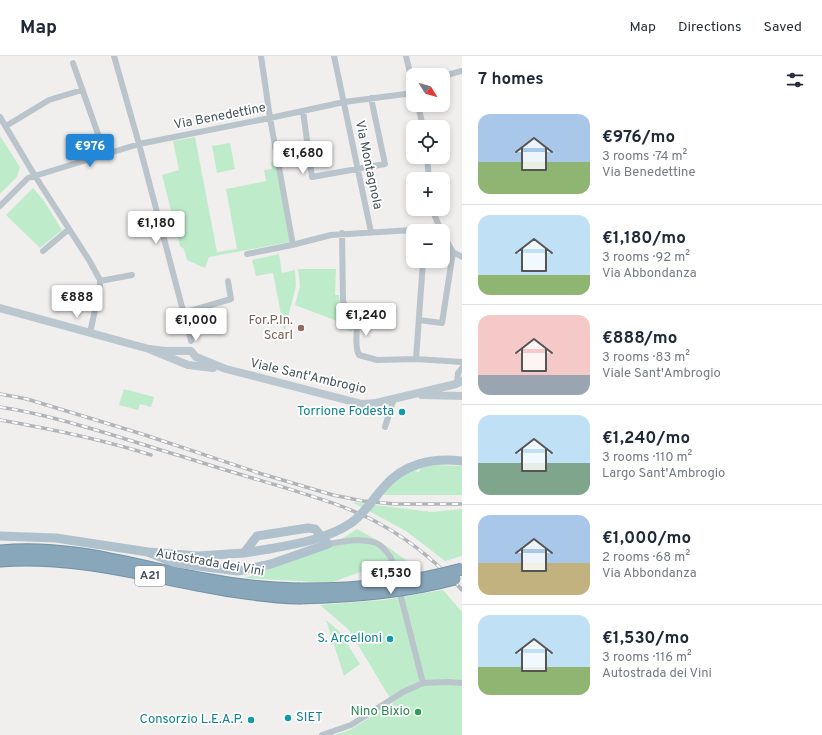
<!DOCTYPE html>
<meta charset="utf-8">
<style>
body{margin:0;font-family:Overpass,sans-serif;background:#f6f6f7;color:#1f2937;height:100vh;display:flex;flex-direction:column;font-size:15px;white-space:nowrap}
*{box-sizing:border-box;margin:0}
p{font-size:13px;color:#747a83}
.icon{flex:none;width:22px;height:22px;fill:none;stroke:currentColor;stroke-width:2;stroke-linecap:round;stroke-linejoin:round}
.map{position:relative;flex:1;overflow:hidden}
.sheet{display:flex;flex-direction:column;background:#fff;width:360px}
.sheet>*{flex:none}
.needle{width:26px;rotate:127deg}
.controls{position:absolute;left:406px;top:12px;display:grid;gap:8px}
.controls a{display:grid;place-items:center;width:44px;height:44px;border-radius:8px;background:#fff;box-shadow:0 2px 6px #0003;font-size:20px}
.price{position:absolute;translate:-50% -34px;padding:0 9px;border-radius:4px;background:#fff;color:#222;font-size:13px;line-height:26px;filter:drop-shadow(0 1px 2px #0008)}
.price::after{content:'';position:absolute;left:50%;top:24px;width:12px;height:9px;margin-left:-6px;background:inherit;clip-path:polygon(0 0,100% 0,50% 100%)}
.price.active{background:#2287d7;color:#fff}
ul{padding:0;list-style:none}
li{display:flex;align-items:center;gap:12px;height:100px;padding:0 16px}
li+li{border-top:1px solid #e0e1e3}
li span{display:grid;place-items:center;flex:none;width:112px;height:80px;border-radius:12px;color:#555}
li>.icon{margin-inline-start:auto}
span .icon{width:48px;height:48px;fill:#fffc;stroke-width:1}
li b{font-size:17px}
h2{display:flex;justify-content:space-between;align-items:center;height:48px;padding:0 16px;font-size:17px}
header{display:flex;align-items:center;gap:24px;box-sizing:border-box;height:56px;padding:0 20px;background:#fff;border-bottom:1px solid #e0e1e3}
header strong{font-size:19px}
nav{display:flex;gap:22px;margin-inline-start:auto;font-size:14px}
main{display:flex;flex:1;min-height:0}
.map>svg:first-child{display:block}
.green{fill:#beeccb}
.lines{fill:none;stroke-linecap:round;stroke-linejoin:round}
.highway-casing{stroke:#7392a6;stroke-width:13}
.street{stroke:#bac4cb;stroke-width:6}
.secondary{stroke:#bbc7cf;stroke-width:8}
.primary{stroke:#afc1cc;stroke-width:9}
.highway{stroke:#88a7bb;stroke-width:11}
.rail-casing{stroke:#b1b4b8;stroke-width:3.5}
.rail{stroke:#fff;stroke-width:2;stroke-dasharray:6;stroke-linecap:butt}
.highway-bridge-casing{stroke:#7392a6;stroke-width:13;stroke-linecap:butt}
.primary-bridge{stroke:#afc1cc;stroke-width:9}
.highway-bridge{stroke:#88a7bb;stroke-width:11}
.education-dot{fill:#8d6e63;stroke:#fff;stroke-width:1.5}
.culture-dot{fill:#0f9aa8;stroke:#fff;stroke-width:1.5}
.leisure-dot{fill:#2e9e5b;stroke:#fff;stroke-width:1.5}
.labels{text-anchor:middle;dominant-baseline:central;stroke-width:3.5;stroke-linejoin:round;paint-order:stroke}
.shield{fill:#fff;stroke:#7e878c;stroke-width:1}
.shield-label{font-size:12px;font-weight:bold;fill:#47545b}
.street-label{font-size:13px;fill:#47545b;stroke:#fff}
.education-label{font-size:13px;fill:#785e54;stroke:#fff;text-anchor:end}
.culture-label{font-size:13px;fill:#0d838f;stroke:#fff;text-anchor:end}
.leisure-label{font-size:13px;fill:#27864d;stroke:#fff;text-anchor:end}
</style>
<header>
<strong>Map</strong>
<nav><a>Map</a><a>Directions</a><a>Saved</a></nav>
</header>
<main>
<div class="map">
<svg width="462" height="679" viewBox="0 0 462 679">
<rect width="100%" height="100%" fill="#f1eeee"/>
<path class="green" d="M0 80 20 111 17 121 0 138Z
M195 81 217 196 237 193 226 133 266 125 264 114 272 113 271 106 275 105 290 186 209 201 205 212 187 204 184 193 180 190 162 119 179 114 173 85Z
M230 87 235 113 217 117 212 90Z
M33 132 44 145 62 174 40 192 6 159Z
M279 198 282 217 295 214 296 230 285 273 284 274 273 217 256 220 252 204Z
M298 213H336L335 239H339L341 252 353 270 352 276 341 271 342 267 295 249 300 230Z
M124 333 154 341 151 351 140 348 138 354 119 349Z
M436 409 462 410V439H371L385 423 403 411 419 416 421 411Z
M352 446 432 456 462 453V500L445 505 406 475Z
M357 473 382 487 421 515 384 523 369 513 330 527 245 522 330 490Z
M443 534 462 556V679H335L350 674 393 647 349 574 320 549 384 544Z
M326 564 339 575 360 608 344 620Z"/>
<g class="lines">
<g class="highway-casing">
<path id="highway" d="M0 495C70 488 136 510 204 523 235 529 266 532 297 533
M0 505C102 497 198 539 299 542"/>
</g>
<path class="street" d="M114 0 139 88 191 285
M261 0 270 62 293 189
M334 0 371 176
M406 0 413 29
M73 7 105 98
M443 20 462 15
M418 49 423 71
M303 55 312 121 385 108 371 42
M0 61 35 120 89 204 100 224V231L90 277
M6 70 49 44 82 34
M427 101 429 123
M0 150 28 122 139 88 270 62 344 46 413 37
M432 153 441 175
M342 177 343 244C344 254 354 260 356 270 358 279 354 290 359 299L377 304 416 303 462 306
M443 179 453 196 462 201
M43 195 69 173
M247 198 292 189 331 179 413 174
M100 225 132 219
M183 257 231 243 228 225
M419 264 442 267 453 196
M416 303 423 205
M457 327 458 317 462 312
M385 371 394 342
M328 488C342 486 361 481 376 487 382 489 387 496 391 502L423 627
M322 679 351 669 403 636 423 627 448 626 462 627"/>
<path class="secondary" d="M0 252 149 293 188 309 213 312
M149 293 166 295H191L196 301 226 313 362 348 376 347 456 328 462 325
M422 339 462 340"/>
<path class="primary" d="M0 480 56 482 148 496 198 500 244 497 269 493
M148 496 175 507 238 515 271 508 328 488 315 473 308 472 257 480 244 497"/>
<use href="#highway" class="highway"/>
<g class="rail-casing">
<path id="rail" d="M0 338 27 343 142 378 262 418 333 439 363 445 395 448H462
M0 351C63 361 123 383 184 401 218 412 252 422 286 432 318 442 352 452 382 469 412 486 439 508 462 534
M0 364C51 373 101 383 151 399"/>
</g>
<use href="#rail" class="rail"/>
<g class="highway-bridge-casing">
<path id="highway-bridge" d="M297 533C355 534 406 528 462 513
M299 542C352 541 403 537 455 523"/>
</g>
<path class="primary-bridge" d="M269 493C296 488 327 483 351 467 365 457 373 443 384 431 403 408 433 401 462 405"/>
<use href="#highway-bridge" class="highway-bridge"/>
</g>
<circle class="education-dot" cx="301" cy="272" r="4"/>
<g class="culture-dot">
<circle cx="402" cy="356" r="4"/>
<circle cx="390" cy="583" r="4"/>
<circle cx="288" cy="662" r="4"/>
<circle cx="251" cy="664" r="4"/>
</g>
<circle class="leisure-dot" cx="418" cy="656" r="4"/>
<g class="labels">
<rect class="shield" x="135" y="510" width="30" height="20" rx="3"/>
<g class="shield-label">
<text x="150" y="520">A21</text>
</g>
<g class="street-label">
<text transform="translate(220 61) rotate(-11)">Via Benedettine</text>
<text transform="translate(368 109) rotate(78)">Via Montagnola</text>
<text transform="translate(308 321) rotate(13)">Viale Sant'Ambrogio</text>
<text transform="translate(210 507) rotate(10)">Autostrada dei Vini</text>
</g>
<g class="education-label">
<text x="293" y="265">For.P.In.<tspan x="293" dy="15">Scarl</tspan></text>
</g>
<g class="culture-label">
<text x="394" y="356">Torrione Fodesta</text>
<text x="382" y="583">S. Arcelloni</text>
<text x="296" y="662" text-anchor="start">SIET</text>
<text x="243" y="664">Consorzio L.E.A.P.</text>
</g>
<g class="leisure-label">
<text x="410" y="656">Nino Bixio</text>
</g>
</g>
</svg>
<div class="controls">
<a><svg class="needle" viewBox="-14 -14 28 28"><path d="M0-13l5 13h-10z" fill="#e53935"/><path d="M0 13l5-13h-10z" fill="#747a83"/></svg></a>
<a><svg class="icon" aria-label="locate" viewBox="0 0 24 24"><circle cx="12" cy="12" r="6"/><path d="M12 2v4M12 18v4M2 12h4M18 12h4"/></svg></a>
<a>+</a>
<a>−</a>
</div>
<b class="price active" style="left:90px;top:112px">€976</b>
<b class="price" style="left:303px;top:119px">€1,680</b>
<b class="price" style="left:156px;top:189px">€1,180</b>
<b class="price" style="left:77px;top:263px">€888</b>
<b class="price" style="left:366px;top:281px">€1,240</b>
<b class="price" style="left:196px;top:286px">€1,000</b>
<b class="price" style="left:391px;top:539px">€1,530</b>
</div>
<section class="sheet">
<h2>7 homes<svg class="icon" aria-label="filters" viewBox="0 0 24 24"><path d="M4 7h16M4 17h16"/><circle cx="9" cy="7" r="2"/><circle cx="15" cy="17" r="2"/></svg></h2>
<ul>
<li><span style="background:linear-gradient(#a9c7e8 60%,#8fb573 0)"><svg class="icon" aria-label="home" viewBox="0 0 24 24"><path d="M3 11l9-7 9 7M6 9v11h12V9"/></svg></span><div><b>€976/mo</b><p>3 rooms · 74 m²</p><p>Via Benedettine</p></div></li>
<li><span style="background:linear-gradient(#bfe0f5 75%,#8fb573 0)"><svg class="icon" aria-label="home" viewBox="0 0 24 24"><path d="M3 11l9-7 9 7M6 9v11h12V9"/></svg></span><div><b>€1,180/mo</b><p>3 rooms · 92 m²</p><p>Via Abbondanza</p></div></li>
<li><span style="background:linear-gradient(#f6c9c9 75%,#9aa5b1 0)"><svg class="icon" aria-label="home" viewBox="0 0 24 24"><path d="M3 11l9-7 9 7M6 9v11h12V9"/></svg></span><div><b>€888/mo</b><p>3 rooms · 83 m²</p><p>Viale Sant'Ambrogio</p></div></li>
<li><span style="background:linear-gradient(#bfe0f5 60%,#7fa58c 0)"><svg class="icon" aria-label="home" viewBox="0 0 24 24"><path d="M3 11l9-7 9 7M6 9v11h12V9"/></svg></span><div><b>€1,240/mo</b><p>3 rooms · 110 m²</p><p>Largo Sant'Ambrogio</p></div></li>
<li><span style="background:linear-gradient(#a9c7e8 60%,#c2b280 0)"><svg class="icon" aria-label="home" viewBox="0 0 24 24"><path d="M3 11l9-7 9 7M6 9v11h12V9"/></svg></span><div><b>€1,000/mo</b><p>2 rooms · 68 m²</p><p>Via Abbondanza</p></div></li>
<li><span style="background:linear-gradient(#bfe0f5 65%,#8fb573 0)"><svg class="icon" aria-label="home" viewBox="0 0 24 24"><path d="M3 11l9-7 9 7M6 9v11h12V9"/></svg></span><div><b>€1,530/mo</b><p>3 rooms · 116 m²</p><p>Autostrada dei Vini</p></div></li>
</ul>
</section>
</main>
